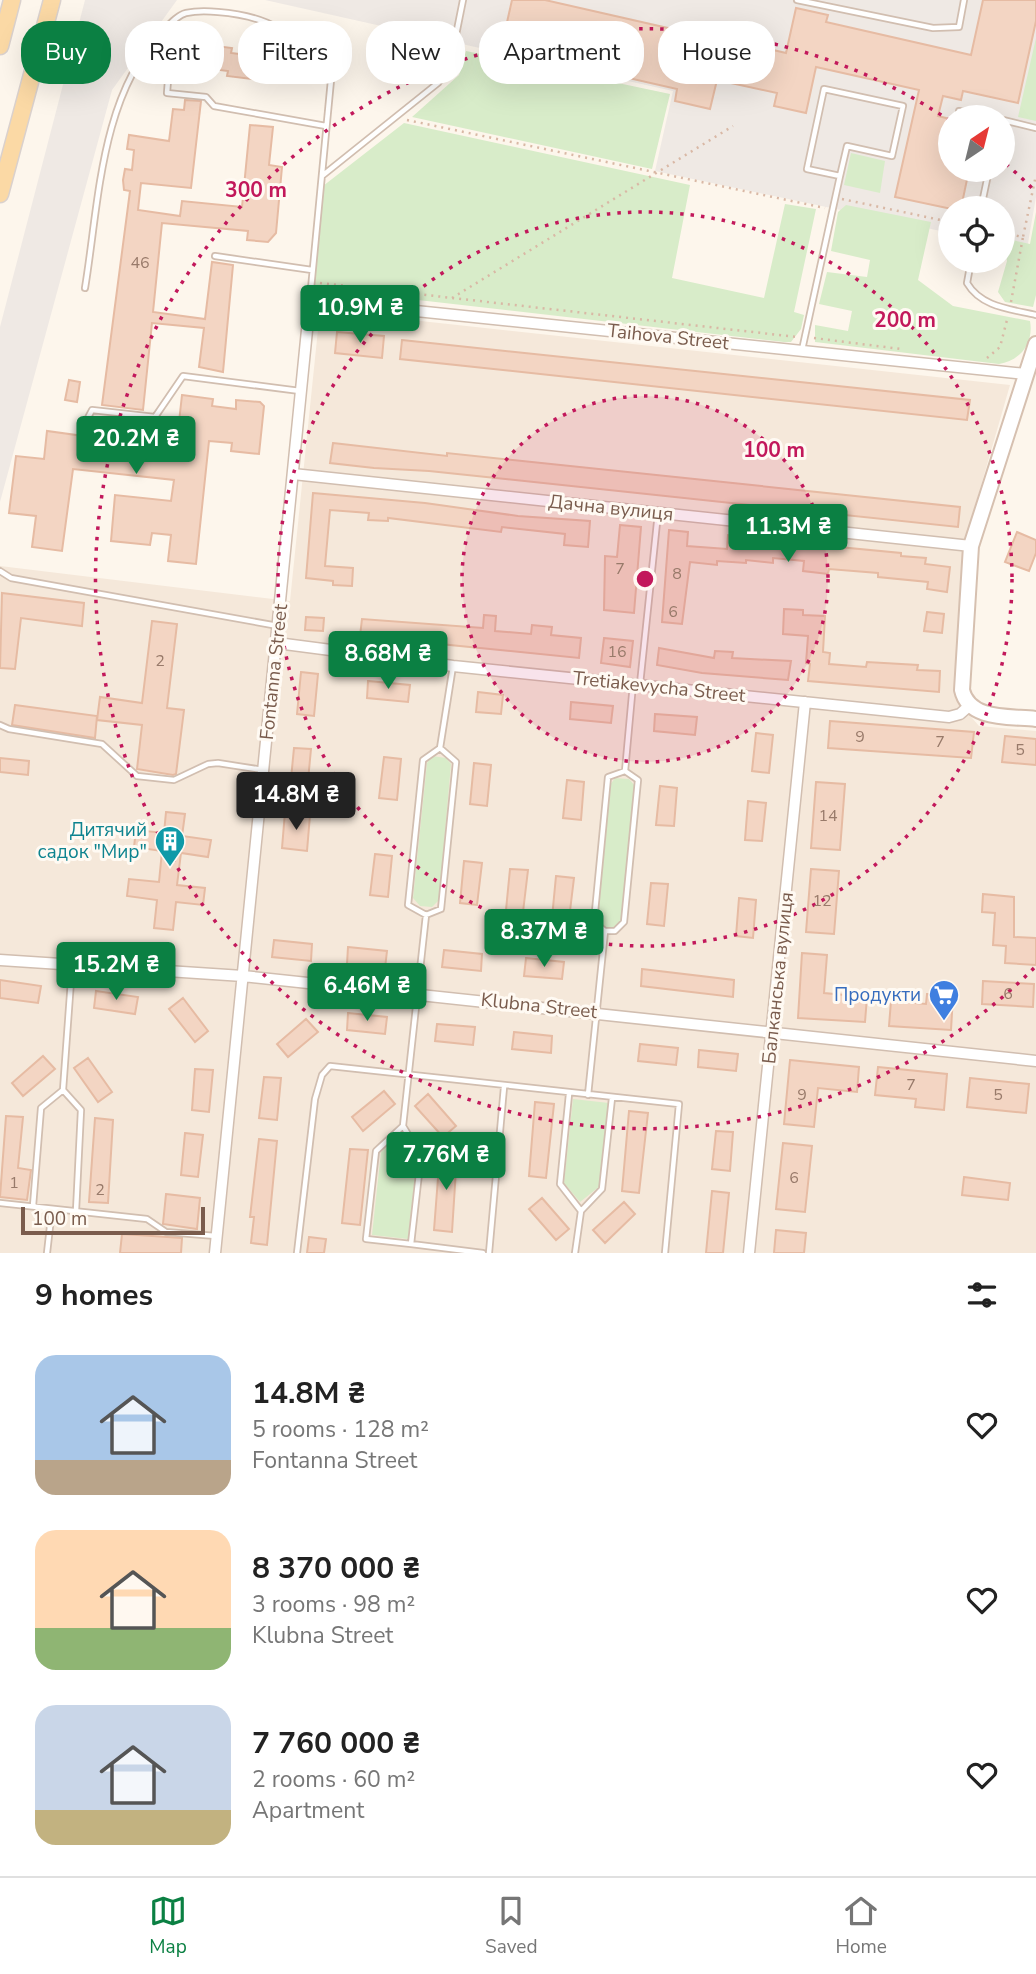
<!DOCTYPE html>
<meta charset="utf-8">
<style>
body{margin:0;font-family:"Nunito Sans",sans-serif;background:#f6f6f6;color:#222;height:100vh;display:flex;flex-direction:column;font-size:26px;white-space:nowrap}
*{box-sizing:border-box;margin:0}
p{font-size:23px;color:#767676}
.icon{flex:none;width:38px;height:38px;fill:none;stroke:currentColor;stroke-width:2;stroke-linecap:round;stroke-linejoin:round}
.map{position:relative;height:1253px;overflow:hidden}
.side{display:flex;flex-direction:column;background:#fff;flex:1}
.side>*{flex:none}
.hud{position:absolute;left:21px;top:21px;width:994px;height:63px;display:flex;gap:14px}
.needle{width:46px;rotate:35deg}
.buttons{position:absolute;left:938px;top:105px;display:grid;gap:14px}
.buttons a{display:grid;place-items:center;width:77px;height:77px;border-radius:50%;background:#fff;box-shadow:0 7px 28px #0002;font-size:35px}
.scale{position:absolute;left:21px;bottom:18px;width:184px;box-sizing:border-box;padding-left:7px;border:4px solid #7a5c4d;border-top:0;font-size:19px;line-height:24px;white-space:nowrap;color:#7a5c4d;-webkit-text-stroke:5px #fffaf3;paint-order:stroke}
.price{position:absolute;translate:-50% -60px;padding:0 16px;border-radius:7px;background:#0b8043;color:#fff;font-size:23px;line-height:46px;filter:drop-shadow(0 2px 4px #0008)}
.price::after{content:'';position:absolute;left:50%;top:42px;width:21px;height:16px;margin-left:-10px;background:inherit;clip-path:polygon(0 0,100% 0,50% 100%)}
.price.active{background:#222;color:#fff}
ul{padding:0;list-style:none}
li{display:flex;align-items:center;gap:21px;height:175px;padding:0 35px}
li span{display:grid;place-items:center;flex:none;width:196px;height:140px;border-radius:21px;color:#555}
li>.icon{margin-inline-start:auto}
span .icon{width:84px;height:84px;fill:#fffc;stroke-width:1}
li b{font-size:30px}
h2{display:flex;justify-content:space-between;align-items:center;height:84px;padding:0 35px;font-size:30px}
.tag{padding:0 24px;border-radius:28px;background:#fff;box-shadow:0 7px 28px #0002;font-size:24px;line-height:63px}
.tag.active{background:#0b8043;color:#fff}
.dock{display:flex;justify-content:space-around;align-items:center;height:98px;border-top:2px solid #e0e0e0;background:#fff;font-size:19px;color:#767676}
.dock a{display:grid;justify-items:center;gap:4px}
.dock .active{color:#0b8043}
.map>svg:first-child{display:block}
.residential{fill:#f5e8da}
.industrial{fill:#efe9e4;fill-rule:evenodd}
.green{fill:#d8ecc9}
.building{fill:#f3d5c3;stroke:#e6bba3;stroke-width:2}
.lines{fill:none;stroke-linecap:round;stroke-linejoin:round}
.lane-casing{stroke:#d1beb0;stroke-width:8}
.street-casing{stroke:#d1beb0;stroke-width:13}
.secondary-casing{stroke:#d6c0b0;stroke-width:18}
.primary-casing{stroke:#dad1cd;stroke-width:19}
.path{stroke:#d9b8a5;stroke-width:2.5;stroke-dasharray:2 5;stroke-linecap:butt}
.lane{stroke:#fff;stroke-width:4.5}
.street{stroke:#fff;stroke-width:10}
.secondary{stroke:#fff;stroke-width:14}
.primary{stroke:#fbd9a5;stroke-width:16}
.ring{fill:none;stroke:#c2185b;stroke-width:3.5;stroke-dasharray:3.5 7}
.labels{text-anchor:middle;dominant-baseline:central;stroke-width:6;stroke-linejoin:round;paint-order:stroke}
.number-label{font-size:16px;fill:#987a6a}
.street-label{font-size:19px;fill:#7a5c4d;stroke:#fffaf3}
.culture-label{font-size:19px;fill:#0d838f;stroke:#fffaf3;text-anchor:end}
.shop-label{font-size:19px;fill:#366cbe;stroke:#fffaf3;text-anchor:end}
.centre{fill:#c2185b;stroke:#fffaf3;stroke-width:3.5}
.ring-label{font-size:21px;text-anchor:middle;font-weight:bold;fill:#c2185b;stroke:#fffaf3;stroke-width:6;stroke-linejoin:round;paint-order:stroke}
</style>
<div class="map">
<svg width="1036" height="1253" viewBox="0 0 1036 1253">
<rect width="100%" height="100%" fill="#fdf6ec"/>
<path class="residential" d="M320 310 1010 385 965 541 960 704 979 726 1036 731V1253H0V566L290 601Z"/>
<path class="industrial" d="M85 0H177L112 90 0 502V327Z
M265 0H1036V197L1027 249 1003 244V208H950V233L655 171 673 91ZM950 117H1003V170H950Z"/>
<path class="green" d="M1036 38V121L1018 117Z
M466 51 670 94 652 169 412 117 459 75Z
M404 123 690 185 672 278 764 298 785 204 816 209 794 312 804 315 801 329 791 342H784L313 288 323 186Z
M851 153 885 161 880 193 844 185Z
M846 205 931 222 918 280 953 306 1030 321C1034 343 1020 361 999 364L815 342V325L848 331 852 311 819 304 827 272 867 277 870 260 831 251 838 212Z
M1036 212V295L1033 307 1005 302 998 292 1007 261 1003 238 1030 244Z
M432 756 446 758 451 764 439 900 432 907 420 906 413 898 427 763Z
M615 778 629 779 635 786 622 921 615 928 604 927 596 919 610 785Z
M573 1099 609 1103 600 1186 580 1202 564 1183Z
M400 1136 417 1157 408 1239 372 1235 381 1152Z"/>
<path class="building" d="M512 0H545L690 33 692 24 728 32 726 39 786 53 796 8 828 15 826 22 971 55 983 0H1036V21L1018 103 963 91 961 100 943 96 938 116 950 119V170H969L961 208H947L895 197 919 90 816 67 806 113 774 106 777 93 717 80 710 109 675 101 677 89 501 49Z
M184 42 232 48 231 53 279 59 276 82 227 76 228 71 181 65Z
M185 100 201 101 191 188 141 183 138 210 180 216 182 201 242 207 250 125 273 127 269 165 282 167 276 233 268 242 247 240 248 231 162 223 153 312 205 319 212 262 233 265 223 372 199 367 204 328 152 323 143 410 102 405 130 191 124 190 123 180 125 169 132 170 134 150 127 149 129 135 169 141 173 109 184 110Z
M337 332 384 336 382 358 335 353Z
M402 340 970 400 967 420 400 359Z
M69 380 80 382 77 402 65 400Z
M182 395 213 399 212 406 236 409V400L260 402 264 406 259 454 231 451 232 443 209 441 196 564 168 561 171 535 152 533 150 545 111 541 115 495 171 501 174 480 73 469 62 551 32 547 36 516 9 513 16 456 44 459 47 431 91 437 92 428 113 431V436L157 440V447L176 449Z
M333 443 447 456V453L960 507 958 527 429 471 374 468 330 463Z
M313 493 425 503 518 516 590 521 588 547 564 545 565 534 502 527 501 532 388 518V521L368 520 369 513 330 510 325 566 353 568 352 586 333 585V581L306 578Z
M620 525 641 527 634 613 604 610 605 556 617 557Z
M669 530 688 532 687 546 727 549 728 535 827 544V541L839 542V547L901 553V556L926 558 925 564 950 567 947 592 927 589 928 582 878 577V573L829 569 828 574 803 571 804 561 773 558V563L746 560V563L717 561V565L690 562 682 624 662 622Z
M1017 532 1036 540V553L1029 571 1005 562Z
M2 593 84 603 82 626 21 618 15 669 0 668Z
M784 609 803 610V615L825 616 823 652 830 653 829 664 866 667 867 662 918 665 917 670 940 671 939 692 808 681 810 664 806 663 808 636 783 634Z
M927 612 944 614 942 633 924 631Z
M484 615 496 616 495 631 531 634 532 625 552 627 551 635 581 638 579 658 360 636 362 619 483 628Z
M306 617 324 618 323 631 305 630Z
M152 621 177 624 167 708 184 710 176 774 173 775 137 769 142 725 97 720 100 697 142 703Z
M604 638 633 641 630 667 601 663Z
M659 648 714 658 715 651 733 652 732 658 791 661 788 680 702 673 657 665Z
M301 672 318 674 314 716 297 714Z
M368 681 410 685 408 702 367 698Z
M478 692 503 695 501 714 476 712Z
M571 702 613 706 611 723 570 719Z
M15 705 97 716 95 738 12 725Z
M655 714 697 717 695 735 654 731Z
M830 721 974 732 971 758 828 748Z
M756 733 773 735 769 773 752 771Z
M1005 736 1036 739V765L1002 762Z
M294 748 311 749 307 791 290 789Z
M384 757 401 759 397 800 379 798Z
M0 758 29 761 28 775 0 772Z
M474 763 491 765 487 806 470 804Z
M567 780 584 782 581 820 563 818Z
M816 782 845 784 840 850 811 848Z
M660 786 677 788 674 826 656 825Z
M748 801 766 803 762 841 745 840Z
M166 812 185 814 182 836 211 840 208 857 181 853 177 885 205 888 203 905 176 902 173 930 154 928 157 900 127 896 129 879 159 882 162 851 134 847 136 830 164 833Z
M285 812 310 815 307 851 282 848Z
M375 854 392 856 388 897 370 895Z
M464 861 482 863 477 905 460 903Z
M510 869 528 870 523 912 506 910Z
M811 869 839 871 834 934 806 932Z
M556 876 574 878 569 919 552 918Z
M651 883 668 884 664 926 647 924Z
M983 894 1014 897V937L1036 938V965L1005 963 1006 946 993 945 995 913 982 912Z
M739 898 756 900 753 938 736 936Z
M274 940 312 944 311 961 272 957Z
M348 947 387 951 385 968 347 964Z
M444 950 482 954 481 971 442 967Z
M802 953 827 955 824 993 867 997 865 1022 798 1018Z
M526 958 564 962 562 979 524 976Z
M642 969 734 980 733 997 641 986Z
M0 980 41 986 38 1003 0 998Z
M983 981 1034 984 1033 1007 982 1004Z
M96 991 138 997 135 1014 94 1008Z
M927 994 953 996 951 1030 889 1026 891 1001 926 1004Z
M183 998 208 1031 195 1042 169 1009Z
M348 1013 387 1017 385 1034 347 1030Z
M306 1019 318 1032 288 1057 277 1044Z
M437 1024 475 1027 473 1045 435 1041Z
M514 1032 552 1036 551 1053 512 1049Z
M640 1044 678 1048 676 1065 638 1061Z
M699 1050 738 1054 736 1071 698 1067Z
M43 1056 55 1069 23 1096 12 1083Z
M88 1058 112 1092 98 1102 74 1068Z
M790 1060 859 1067 857 1092 818 1088 814 1127 784 1124Z
M878 1067 947 1074 944 1110 915 1107 916 1099 875 1095Z
M195 1069 213 1070 209 1112 192 1110Z
M264 1077 281 1078 277 1120 259 1118Z
M970 1078 1029 1084 1026 1113 967 1107Z
M384 1091 395 1104 363 1131 352 1117Z
M428 1094 456 1126 443 1137 415 1106Z
M535 1102 554 1104 546 1178 529 1176Z
M629 1111 648 1113 639 1193 622 1191Z
M6 1116 23 1117 18 1168 31 1170 27 1200 0 1197Z
M95 1118 113 1120 108 1203 89 1202Z
M716 1131 733 1132 730 1171 712 1169Z
M185 1133 203 1135 198 1177 181 1175Z
M259 1139 277 1141 267 1245 251 1243 254 1217H250Z
M783 1143 812 1146 805 1212 776 1209Z
M350 1149 368 1150 360 1225 342 1223Z
M440 1152 457 1154 452 1232 434 1230Z
M964 1177 1010 1183 1008 1200 962 1195Z
M712 1191 729 1193 723 1253H706Z
M166 1194 200 1198 197 1229 163 1224Z
M542 1198 569 1229 556 1240 529 1209Z
M624 1202 635 1214 605 1243 593 1230Z
M776 1230 806 1233 804 1253H774Z
M122 1234 182 1238 181 1253H120Z
M309 1237 326 1239 324 1253H307Z"/>
<g class="lines">
<g class="lane-casing">
<path id="lane" d="M797 0 933 28 959 27 964 0
M151 43 170 55 167 93 206 97 214 106 326 126
M959 111 989 117
M1003 120 1036 128
M322 176 438 83 450 65 463 0
M981 208 989 170
M215 256 312 270
M971 261 967 283C981 307 1010 309 1036 315
M85 288C99 203 100 98 161 33 168 26 177 15 186 13 195 11 208 11 218 12 279 17 292 36 331 80L310 299
M802 350 840 176 807 169 824 89 903 106 892 156 847 146 840 176
M82 429 92 410 155 417 183 376 300 391
M0 571 11 578 278 626
M453 666 440 748 456 762 441 909 426 915 403 1126 421 1156 411 1244 483 1253
M640 684 658 513
M0 725 9 729 102 744 137 776 174 780 208 764 218 763 263 770
M426 915 408 905 423 760 440 748
M605 931 594 922 608 777 625 771
M72 967 63 1090 81 1110 76 1211
M569 1094 560 1184 581 1211
M588 1095 605 931H615L624 922 638 780 625 771 633 684
M403 1126 376 1151 366 1239 411 1244
M0 1203 147 1219 166 1232 216 1236
M33 1206 41 1108 63 1090
M47 1253 52 1209
M297 1253 315 1099 322 1075 330 1066 679 1104 665 1253
M489 1253 504 1087
M575 1253 581 1211 602 1189 612 1098"/>
</g>
<g class="street-casing">
<path id="street" d="M293 474 971 546
M277 643 453 666 949 717 960 714 969 706
M0 960 243 976 1036 1061
M215 1253 310 300 1026 374
M749 1253 805 702"/>
</g>
<g class="secondary-casing">
<path id="secondary" d="M1036 344 971 546 962 690C969 721 1011 716 1036 719"/>
</g>
<g class="primary-casing">
<path id="primary" d="M0 46 12 0
M0 194 52 0"/>
</g>
<path class="path" d="M407 120 825 208
M842 199 950 222
M1003 233 1023 237 1036 175
M320 283 797 337
M452 298 733 126
M1011 302 1023 237
M814 338 901 349
M987 358 1000 347 1008 316"/>
<use href="#lane" class="lane"/>
<use href="#street" class="street"/>
<use href="#secondary" class="secondary"/>
<use href="#primary" class="primary"/>
</g>
<circle cx="645" cy="579" r="183" fill="#c2185b" fill-opacity=".12"/>
<g class="ring">
<circle cx="645" cy="579" r="183"/>
<circle cx="645" cy="579" r="367"/>
<path d="M1034 968A550 550 0 1 1 949 120M1006 164A550 550 0 0 1 1034 190"/>
</g>
<defs>
<g id="building-pin" transform="scale(1.575)"><path d="M0 17L-7.5 6A9.5 9.5 0 1 1 7.5 6Z" fill="#0f9aa8" stroke="#fffaf3"/><path d="M-4-6H4V6H1V3H-1V6H-4ZM-2.5-4.3h1.7v1.8h-1.7ZM.8-4.3h1.7v1.8H.8ZM-2.5-1h1.7V.8h-1.7ZM.8-1h1.7V.8H.8Z" fill="#fff"/></g>
<g id="supermarket-pin" transform="scale(1.575)"><path d="M0 17L-7.5 6A9.5 9.5 0 1 1 7.5 6Z" fill="#3f7fe0" stroke="#fffaf3"/><path d="M-6-5.5h2.5l.6 2H6L4.5 2H-2.5L-4.4-4H-6ZM-1.5 3.2a1.3 1.3 0 1 0 .1 0ZM3 3.2a1.3 1.3 0 1 0 .1 0Z" fill="#fff"/></g>
</defs>
<g fill-rule="evenodd">
<use href="#building-pin" x="170" y="841"/>
<use href="#supermarket-pin" x="944" y="995"/>
</g>
<g class="labels">
<g class="number-label">
<text x="140" y="263">46</text>
<text x="620" y="569">7</text>
<text x="677" y="574">8</text>
<text x="673" y="612">6</text>
<text x="617" y="652">16</text>
<text x="160" y="661">2</text>
<text x="860" y="737">9</text>
<text x="940" y="742">7</text>
<text x="1020" y="750">5</text>
<text x="828" y="816">14</text>
<text x="822" y="901">12</text>
<text x="1008" y="994">6</text>
<text x="911" y="1085">7</text>
<text x="802" y="1095">9</text>
<text x="998" y="1095">5</text>
<text x="794" y="1178">6</text>
<text x="14" y="1183">1</text>
<text x="100" y="1190">2</text>
</g>
<g class="street-label">
<text transform="translate(668 337) rotate(6)">Taihova Street</text>
<text transform="translate(611 508) rotate(6)">Дачна вулиця</text>
<text transform="translate(274 672) rotate(-84)">Fontanna Street</text>
<text transform="translate(659 687) rotate(6)">Tretiakevycha Street</text>
<text transform="translate(778 978) rotate(-84)">Балканська вулиця</text>
<text transform="translate(539 1006) rotate(6)">Klubna Street</text>
</g>
<g class="culture-label">
<text x="147" y="830">Дитячий<tspan x="147" dy="22">садок "Мир"</tspan></text>
</g>
<g class="shop-label">
<text x="921" y="995">Продукти</text>
</g>
</g>
<circle cx="645" cy="579" r="10" class="centre"/>
<g class="ring-label">
<text x="256" y="197">300 m</text>
<text x="905" y="327">200 m</text>
<text x="774" y="457">100 m</text>
</g>
</svg>
<div class="buttons">
<a><svg class="needle" viewBox="-14 -14 28 28"><path d="M0-13l5 13h-10z" fill="#e53935"/><path d="M0 13l5-13h-10z" fill="#767676"/></svg></a>
<a><svg class="icon" aria-label="locate" viewBox="0 0 24 24"><circle cx="12" cy="12" r="6"/><path d="M12 2v4M12 18v4M2 12h4M18 12h4"/></svg></a>
</div>
<div class="scale">100 m</div>
<b class="price" style="left:360px;top:345px">10.9M ₴</b>
<b class="price" style="left:136px;top:476px">20.2M ₴</b>
<b class="price" style="left:788px;top:564px">11.3M ₴</b>
<b class="price" style="left:388px;top:691px">8.68M ₴</b>
<b class="price active" style="left:296px;top:832px">14.8M ₴</b>
<b class="price" style="left:544px;top:969px">8.37M ₴</b>
<b class="price" style="left:116px;top:1002px">15.2M ₴</b>
<b class="price" style="left:367px;top:1023px">6.46M ₴</b>
<b class="price" style="left:446px;top:1192px">7.76M ₴</b>
<div class="hud">
<a class="tag active">Buy</a>
<a class="tag">Rent</a>
<a class="tag">Filters</a>
<a class="tag">New</a>
<a class="tag">Apartment</a>
<a class="tag">House</a>
</div>
</div>
<section class="side">
<h2>9 homes<svg class="icon" aria-label="filters" viewBox="0 0 24 24"><path d="M4 7h16M4 17h16"/><circle cx="9" cy="7" r="2"/><circle cx="15" cy="17" r="2"/></svg></h2>
<ul>
<li><span style="background:linear-gradient(#a9c7e8 75%,#b9a48a 0)"><svg class="icon" aria-label="home" viewBox="0 0 24 24"><path d="M3 11l9-7 9 7M6 9v11h12V9"/></svg></span><div><b>14.8M ₴</b><p>5 rooms · 128 m²</p><p>Fontanna Street</p></div><svg class="icon" aria-label="heart" viewBox="0 0 24 24"><path d="M12 20l-8-8c-3-5 5-10 8-4 3-6 11-1 8 4z"/></svg></li>
<li><span style="background:linear-gradient(#ffd9b3 70%,#8fb573 0)"><svg class="icon" aria-label="home" viewBox="0 0 24 24"><path d="M3 11l9-7 9 7M6 9v11h12V9"/></svg></span><div><b>8 370 000 ₴</b><p>3 rooms · 98 m²</p><p>Klubna Street</p></div><svg class="icon" aria-label="heart" viewBox="0 0 24 24"><path d="M12 20l-8-8c-3-5 5-10 8-4 3-6 11-1 8 4z"/></svg></li>
<li><span style="background:linear-gradient(#c9d6e8 75%,#c2b280 0)"><svg class="icon" aria-label="home" viewBox="0 0 24 24"><path d="M3 11l9-7 9 7M6 9v11h12V9"/></svg></span><div><b>7 760 000 ₴</b><p>2 rooms · 60 m²</p><p>Apartment</p></div><svg class="icon" aria-label="heart" viewBox="0 0 24 24"><path d="M12 20l-8-8c-3-5 5-10 8-4 3-6 11-1 8 4z"/></svg></li>
</ul>
</section>
<nav class="dock">
<a class="active"><svg class="icon" aria-label="map" viewBox="0 0 24 24"><path d="M3 6l6-2 6 2 6-2v14l-6 2-6-2-6 2zM9 4v14M15 6v14"/></svg>Map</a>
<a><svg class="icon" aria-label="saved" viewBox="0 0 24 24"><path d="M7 4h10v16l-5-4-5 4z"/></svg>Saved</a>
<a><svg class="icon" aria-label="home" viewBox="0 0 24 24"><path d="M3 11l9-7 9 7M6 9v11h12V9"/></svg>Home</a>
</nav>
